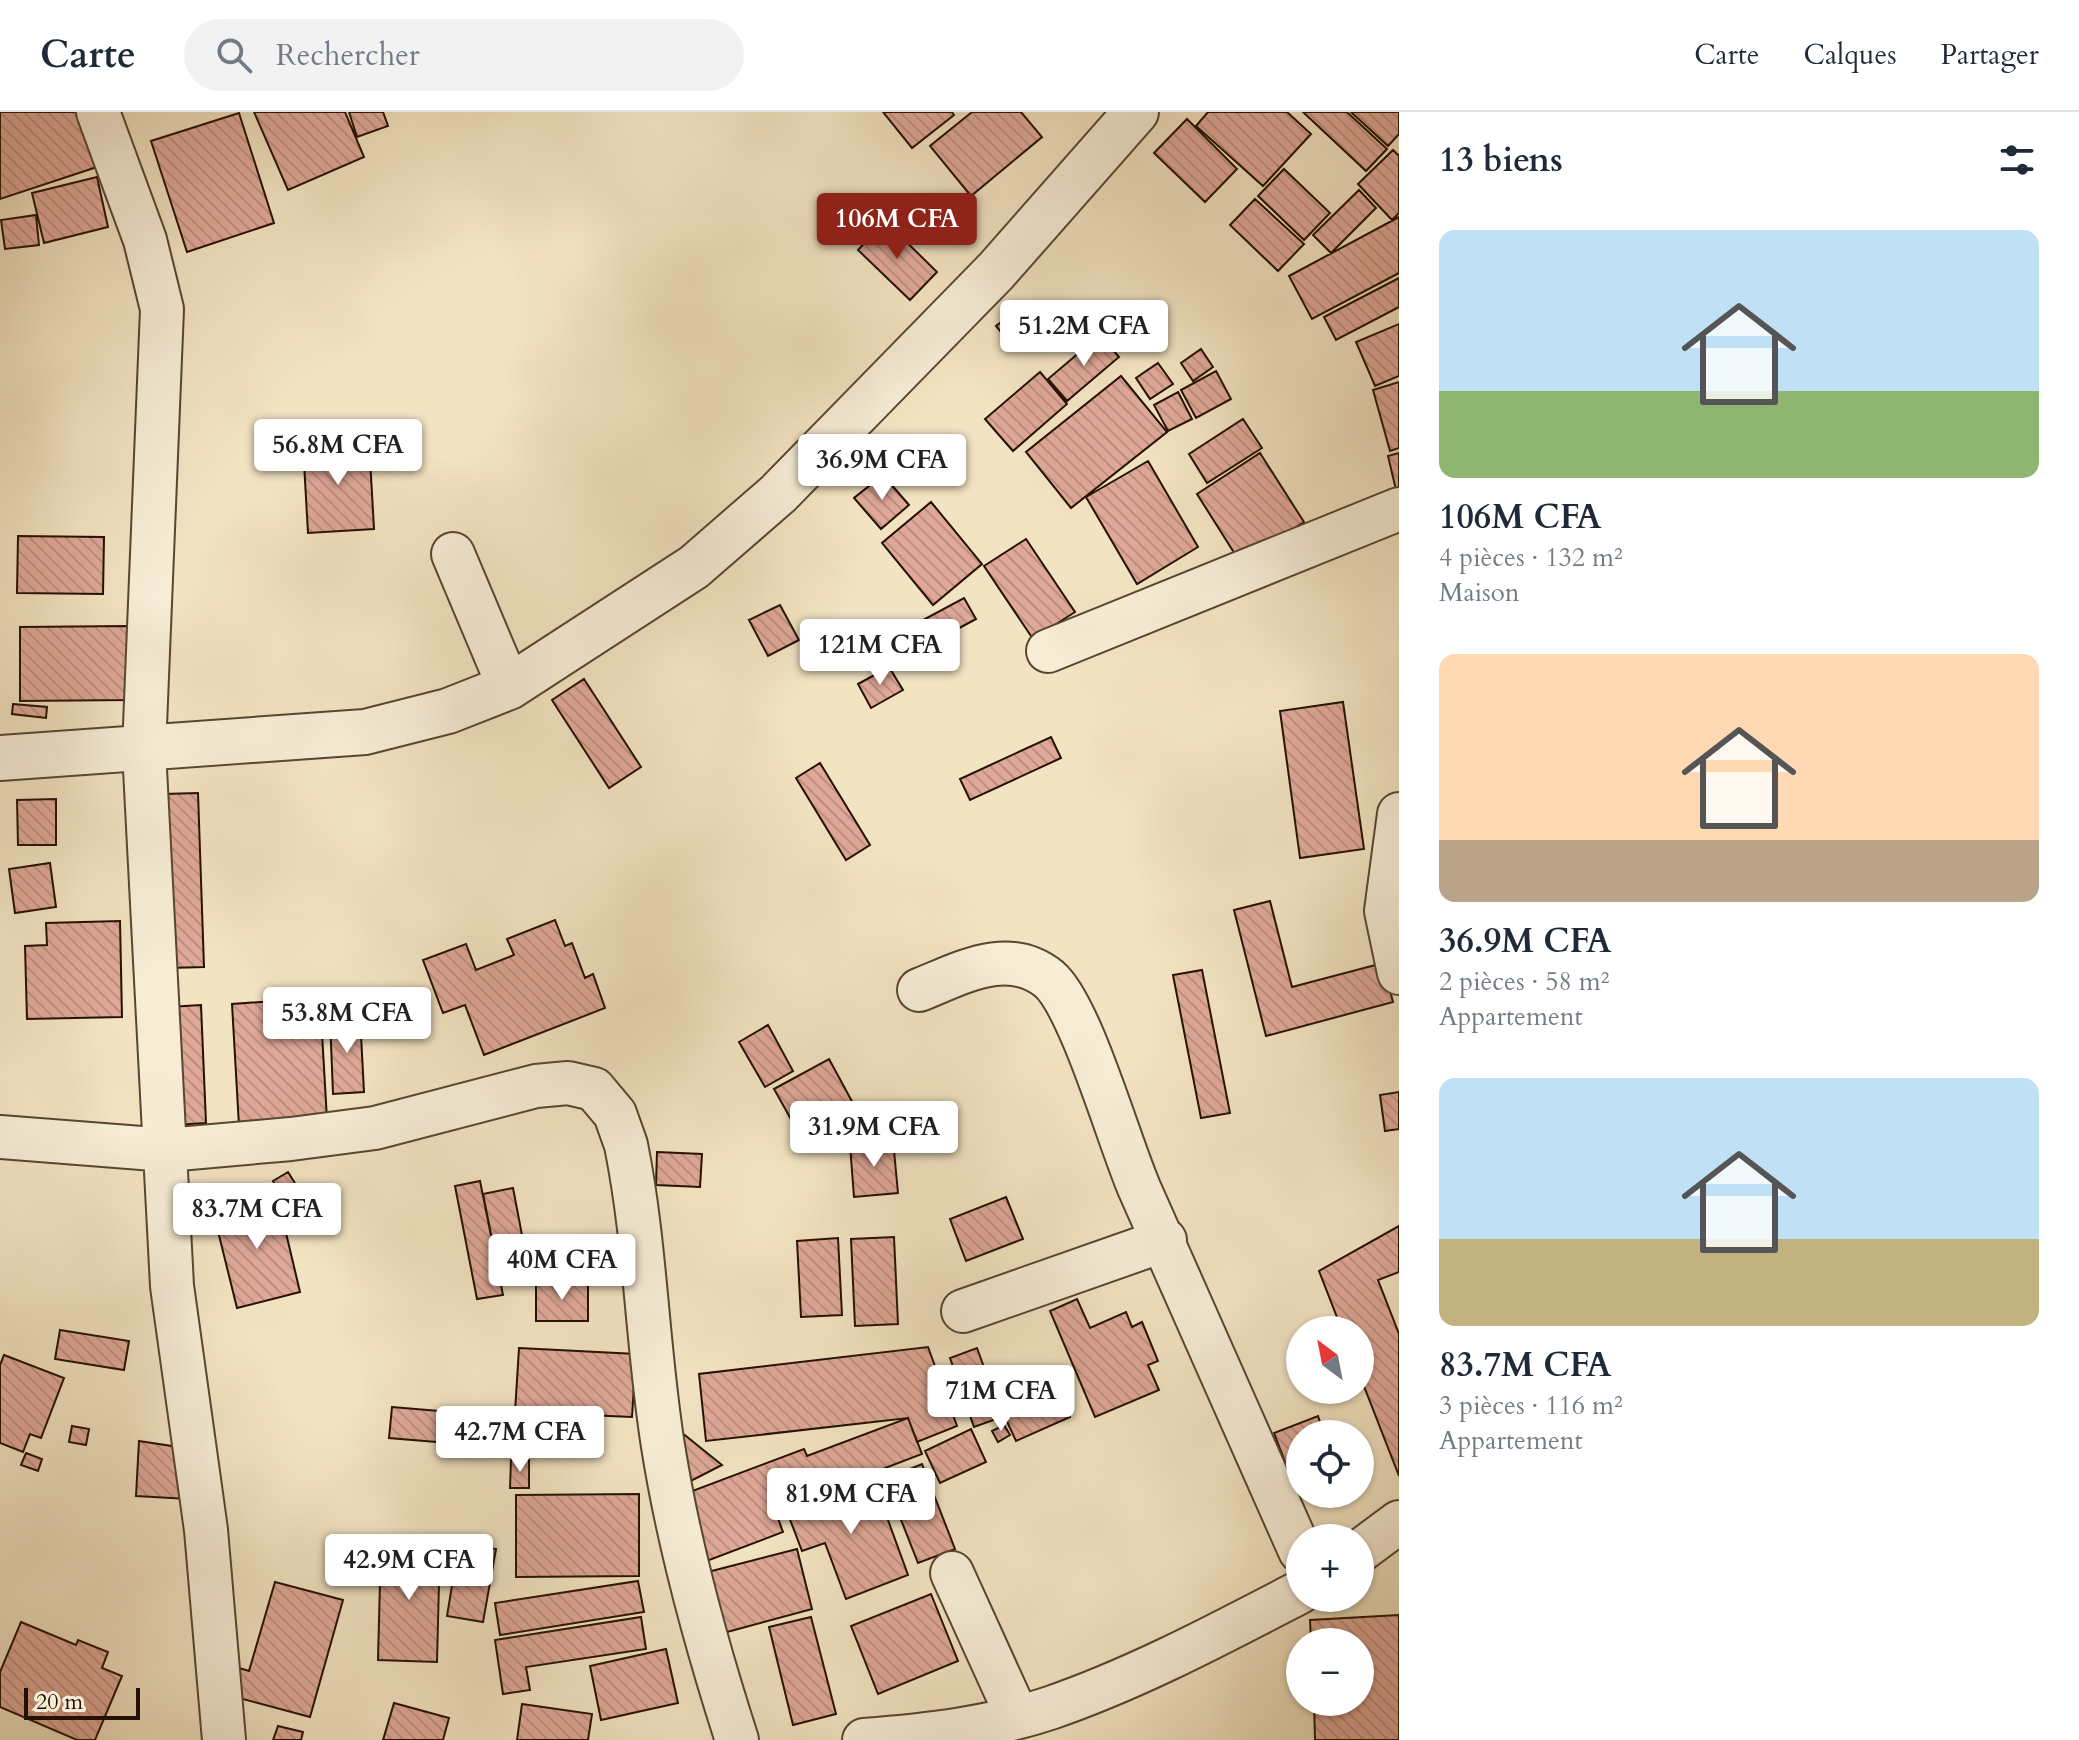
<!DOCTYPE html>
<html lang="fr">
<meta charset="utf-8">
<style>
body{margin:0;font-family:Cardo,serif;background:#f2f2f3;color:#1f2937;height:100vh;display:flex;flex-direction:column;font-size:30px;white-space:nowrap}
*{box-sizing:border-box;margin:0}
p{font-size:26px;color:#747a83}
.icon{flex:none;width:44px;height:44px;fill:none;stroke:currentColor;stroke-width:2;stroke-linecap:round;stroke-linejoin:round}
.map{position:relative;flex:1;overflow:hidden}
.sheet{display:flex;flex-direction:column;background:#fff;width:680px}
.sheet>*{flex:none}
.needle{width:52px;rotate:328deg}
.controls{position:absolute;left:1286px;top:1204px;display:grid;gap:16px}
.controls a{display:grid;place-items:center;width:88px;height:88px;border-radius:50%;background:#fff;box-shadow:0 2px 6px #0004;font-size:40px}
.scale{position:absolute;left:24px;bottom:20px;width:116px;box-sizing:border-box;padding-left:8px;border:4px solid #241100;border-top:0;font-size:22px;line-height:28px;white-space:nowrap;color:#241100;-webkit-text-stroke:6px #f7edd7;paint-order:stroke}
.price{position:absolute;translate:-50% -68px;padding:0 18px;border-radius:8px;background:#fff;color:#222;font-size:26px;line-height:52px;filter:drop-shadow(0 2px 4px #0008)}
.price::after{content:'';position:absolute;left:50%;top:48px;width:24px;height:18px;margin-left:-12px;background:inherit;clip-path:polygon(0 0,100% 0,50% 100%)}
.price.current{background:#8f2418;color:#fff}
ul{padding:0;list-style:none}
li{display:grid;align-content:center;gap:16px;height:424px;padding:0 40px}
li span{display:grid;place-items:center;height:248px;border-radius:16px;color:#555}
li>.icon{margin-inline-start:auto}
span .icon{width:144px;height:144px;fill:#fffc;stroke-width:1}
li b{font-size:34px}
h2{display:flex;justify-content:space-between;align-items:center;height:96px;padding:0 40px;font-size:34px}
header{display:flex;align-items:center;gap:48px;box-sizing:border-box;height:112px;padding:0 40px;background:#fff;border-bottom:2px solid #e0e1e3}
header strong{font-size:38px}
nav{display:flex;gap:44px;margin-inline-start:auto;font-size:28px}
.search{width:560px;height:72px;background:#f2f2f3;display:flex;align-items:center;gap:20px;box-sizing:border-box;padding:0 28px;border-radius:44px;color:#747a83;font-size:30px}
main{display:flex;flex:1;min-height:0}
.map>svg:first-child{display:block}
.building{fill:url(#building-back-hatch);stroke:#241100;stroke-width:2}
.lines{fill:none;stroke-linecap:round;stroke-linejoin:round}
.minor-casing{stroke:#584630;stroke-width:46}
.tertiary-casing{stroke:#584630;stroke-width:48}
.minor{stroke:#f7edd7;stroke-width:42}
.tertiary{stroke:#f7edd7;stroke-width:44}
</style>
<header>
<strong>Carte</strong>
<div class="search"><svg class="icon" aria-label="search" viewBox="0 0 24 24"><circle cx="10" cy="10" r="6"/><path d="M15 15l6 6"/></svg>Rechercher</div>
<nav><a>Carte</a><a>Calques</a><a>Partager</a></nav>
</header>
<main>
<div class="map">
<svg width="1399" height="1628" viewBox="0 0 1399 1628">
<defs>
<pattern id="building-back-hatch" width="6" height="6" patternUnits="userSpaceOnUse" patternTransform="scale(2)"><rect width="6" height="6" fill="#dfa898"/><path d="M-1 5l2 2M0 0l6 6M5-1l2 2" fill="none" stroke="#bf9081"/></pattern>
</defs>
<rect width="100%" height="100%" fill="#f2e3c2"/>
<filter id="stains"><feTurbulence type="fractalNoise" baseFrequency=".0025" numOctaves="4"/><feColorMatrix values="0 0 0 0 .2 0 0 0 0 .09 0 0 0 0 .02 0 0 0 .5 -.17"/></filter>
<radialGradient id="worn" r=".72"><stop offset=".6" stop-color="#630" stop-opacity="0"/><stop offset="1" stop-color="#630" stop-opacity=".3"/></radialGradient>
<path class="building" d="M0 0H89L106 52 0 87Z
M254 0H345L364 45 288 78Z
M349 0H383L388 14 357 25Z
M883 0H952L954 3 912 36Z
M972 0H1021L1042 25 971 84 930 34Z
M1208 0H1287L1311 22 1263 74 1196 14Z
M1303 0H1347L1387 37 1366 59Z
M1351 0H1399V22L1388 34Z
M239 1 274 111 187 140 151 29Z
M1187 7 1237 57 1205 90 1154 41Z
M1393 38 1399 44V101L1392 108 1358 72Z
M1284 57 1330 101 1304 128 1258 84Z
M97 65 108 115 44 131 32 81Z
M1359 78 1376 96 1331 141 1313 123Z
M1255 87 1304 132 1278 159 1230 113Z
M36 103 39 133 5 137 1 108Z
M1399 105V161L1312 207 1289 164Z
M885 109 937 160 910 188 858 138Z
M1399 166V195L1336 228 1324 205Z
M1020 196 1037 217 1014 236 996 214Z
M1399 212V264L1375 274 1356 230Z
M1100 223 1119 245 1067 289 1048 267Z
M1201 237 1213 255 1193 269 1181 251Z
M1158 251 1173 272 1150 287 1136 266Z
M1216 259 1231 287 1196 306 1181 278Z
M1040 260 1067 292 1013 339 985 307Z
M1121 264 1167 320 1071 396 1026 340Z
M1399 270V336L1390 339 1373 278Z
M1178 280 1192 307 1168 319 1154 293Z
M1243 307 1262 336 1207 371 1189 342Z
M369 329 374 417 308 421 303 333Z
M1260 341 1304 410 1240 450 1197 382Z
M1399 341V377L1396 378 1388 344Z
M1148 349 1198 435 1137 472 1086 385Z
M883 363 909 393 881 417 854 386Z
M931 390 982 452 933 493 882 431Z
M18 424 104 425 103 482 17 481Z
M1026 427 1075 500 1033 527 984 454Z
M964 486 976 507 893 552 882 530Z
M780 493 799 528 768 544 749 508Z
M128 514V588L20 589V515Z
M889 555 903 578 871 596 858 572Z
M584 567 641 655 609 676 552 588Z
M1343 590 1364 737 1300 746 1280 599Z
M13 592 47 595 46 606 12 602Z
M1051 625 1061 646 970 688 960 667Z
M820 651 870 733 846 748 796 666Z
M198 681 204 855 169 856 163 682Z
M56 687V733H18L17 688Z
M50 751 56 795 15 801 9 757Z
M1270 789 1292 875 1383 851 1393 890 1266 924 1234 798Z
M555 808 565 834 572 831 585 866 593 862 605 896 484 943 465 893 443 901 423 848 466 832 476 858 514 843 507 827Z
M120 809 122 905 27 907 25 834 47 833 46 811Z
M1202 858 1230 1001 1201 1006 1173 863Z
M320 886 327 1008 239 1014 232 892Z
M201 893 206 1011 174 1013 168 895Z
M360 904 364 980 333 982 330 906Z
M768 913 793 959 765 975 739 930Z
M829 947 855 995 838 1005 848 1023 823 1036 813 1018 801 1025 774 977Z
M1399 980V1017L1385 1019 1380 983Z
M889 1008 890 1021 871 1023V1010Z
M893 1028 898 1081 854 1085 850 1033Z
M657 1040 702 1042 700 1075 656 1073Z
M288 1060 301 1081 286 1090 273 1069Z
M480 1069 503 1183 477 1187 455 1074Z
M513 1076 530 1165 501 1172 483 1082Z
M277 1083 300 1180 237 1196 213 1099Z
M1006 1085 1023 1127 966 1149 950 1107Z
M1399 1114V1160L1378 1168 1399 1222V1364L1360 1264V1218H1342L1319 1159Z
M894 1125 898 1212 855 1214 851 1127Z
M838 1126 842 1203 801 1205 797 1129Z
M536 1171H588V1209H536Z
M1077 1187 1090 1216 1126 1200 1132 1215 1142 1210 1158 1249 1148 1253 1159 1278 1095 1305 1050 1199Z
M60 1218 129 1229 124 1258 55 1247Z
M928 1235 957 1314 917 1330 908 1306 706 1329 699 1262Z
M519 1236 636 1242 632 1305 515 1300Z
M977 1236 1002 1305 974 1315 950 1246Z
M4 1243 64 1266 41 1326 30 1322 23 1340 0 1331V1253Z
M1052 1267 1070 1305 1016 1329 998 1290Z
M392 1295 511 1305 508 1336 389 1326Z
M1318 1304 1324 1322H1300V1360L1290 1363 1274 1321Z
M908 1306 922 1342 775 1398 783 1420 704 1450 679 1384 804 1337 807 1344Z
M1004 1313 1010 1323 998 1330 992 1319Z
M72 1314 89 1317 86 1333 69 1330Z
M676 1316 722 1353 681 1374Z
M971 1317 986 1350 940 1371 925 1339Z
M139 1329 178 1335 188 1387 136 1384Z
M26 1341 42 1347 38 1359 21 1353Z
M511 1348H529V1376H510Z
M922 1352 955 1437 918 1451 885 1367Z
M872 1364 908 1463 846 1487 825 1431 802 1439 786 1397Z
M639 1382V1464L516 1465V1383Z
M381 1431 440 1433 437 1550 378 1548Z
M459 1431 496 1437 483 1510 447 1504Z
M797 1437 812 1497 716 1523 700 1462Z
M638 1469 644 1500 500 1523 495 1491Z
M275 1470 343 1488 310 1605 228 1583 236 1555 249 1559Z
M931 1482 958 1549 878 1582 851 1514Z
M1399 1503V1628H1315L1314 1590H1360V1530H1311L1310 1508Z
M641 1505 646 1537 526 1555 530 1578 503 1582 495 1528Z
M811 1505 836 1602 793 1613 769 1515Z
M21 1510 76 1533 78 1528 108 1540 102 1556 122 1564 95 1628H77L0 1595V1560Z
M666 1537 678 1591 601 1608 590 1554Z
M394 1591 449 1606 443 1628H383Z
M522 1592 592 1602 588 1628H517Z
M278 1614 303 1620 301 1628H273Z"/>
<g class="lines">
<g class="minor-casing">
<path id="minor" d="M98 0 145 128 162 197 144 638 172 1174 206 1418 224 1628
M453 442 509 575
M1048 539 1399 397
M1399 702 1386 799 1399 861
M919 878C962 861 1008 834 1049 867 1081 894 1120 1033 1140 1078 1193 1198 1247 1319 1300 1439
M0 1025 167 1038 291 1027 375 1016 536 974 568 971 594 977 615 1002 626 1033C646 1132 647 1234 663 1334 679 1435 706 1532 737 1628
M963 1199 1165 1128
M1360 1439 1399 1410
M952 1461 1017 1604
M864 1628C926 1623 990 1616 1050 1596 1137 1566 1219 1522 1300 1480"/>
</g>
<g class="tertiary-casing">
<path id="tertiary" d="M0 646 365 620 448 599 509 575 694 455 778 382 996 159 1136 0"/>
</g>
<use href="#minor" class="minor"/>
<use href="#tertiary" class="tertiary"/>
</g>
<rect width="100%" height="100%" filter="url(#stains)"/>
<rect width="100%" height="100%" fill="url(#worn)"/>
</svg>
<div class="controls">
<a><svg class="needle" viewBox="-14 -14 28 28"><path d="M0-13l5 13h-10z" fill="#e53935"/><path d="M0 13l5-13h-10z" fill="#747a83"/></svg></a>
<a><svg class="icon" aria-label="locate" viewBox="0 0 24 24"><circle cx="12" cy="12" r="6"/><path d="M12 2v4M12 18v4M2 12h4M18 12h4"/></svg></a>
<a>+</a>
<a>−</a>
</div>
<div class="scale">20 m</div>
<b class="price current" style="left:897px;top:149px">106M CFA</b>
<b class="price" style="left:1084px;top:256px">51.2M CFA</b>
<b class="price" style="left:338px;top:375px">56.8M CFA</b>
<b class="price" style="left:882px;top:390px">36.9M CFA</b>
<b class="price" style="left:880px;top:575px">121M CFA</b>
<b class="price" style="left:347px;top:943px">53.8M CFA</b>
<b class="price" style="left:874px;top:1057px">31.9M CFA</b>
<b class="price" style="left:257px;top:1139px">83.7M CFA</b>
<b class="price" style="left:562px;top:1190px">40M CFA</b>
<b class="price" style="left:1001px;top:1321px">71M CFA</b>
<b class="price" style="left:520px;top:1362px">42.7M CFA</b>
<b class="price" style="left:851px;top:1424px">81.9M CFA</b>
<b class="price" style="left:409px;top:1490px">42.9M CFA</b>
</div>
<section class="sheet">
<h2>13 biens<svg class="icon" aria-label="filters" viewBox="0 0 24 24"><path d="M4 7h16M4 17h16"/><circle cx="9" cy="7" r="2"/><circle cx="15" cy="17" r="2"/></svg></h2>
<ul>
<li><span style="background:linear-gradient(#bfe0f5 65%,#8fb573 0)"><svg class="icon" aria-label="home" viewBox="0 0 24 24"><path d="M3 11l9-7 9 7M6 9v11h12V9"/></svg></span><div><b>106M CFA</b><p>4 pièces · 132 m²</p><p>Maison</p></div></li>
<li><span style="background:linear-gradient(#ffd9b3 75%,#b9a48a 0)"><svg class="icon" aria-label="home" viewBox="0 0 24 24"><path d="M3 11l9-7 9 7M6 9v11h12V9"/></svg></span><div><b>36.9M CFA</b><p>2 pièces · 58 m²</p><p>Appartement</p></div></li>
<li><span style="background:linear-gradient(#bfe0f5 65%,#c2b280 0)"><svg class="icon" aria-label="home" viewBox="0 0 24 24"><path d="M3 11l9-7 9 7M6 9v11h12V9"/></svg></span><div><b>83.7M CFA</b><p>3 pièces · 116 m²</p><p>Appartement</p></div></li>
</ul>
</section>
</main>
